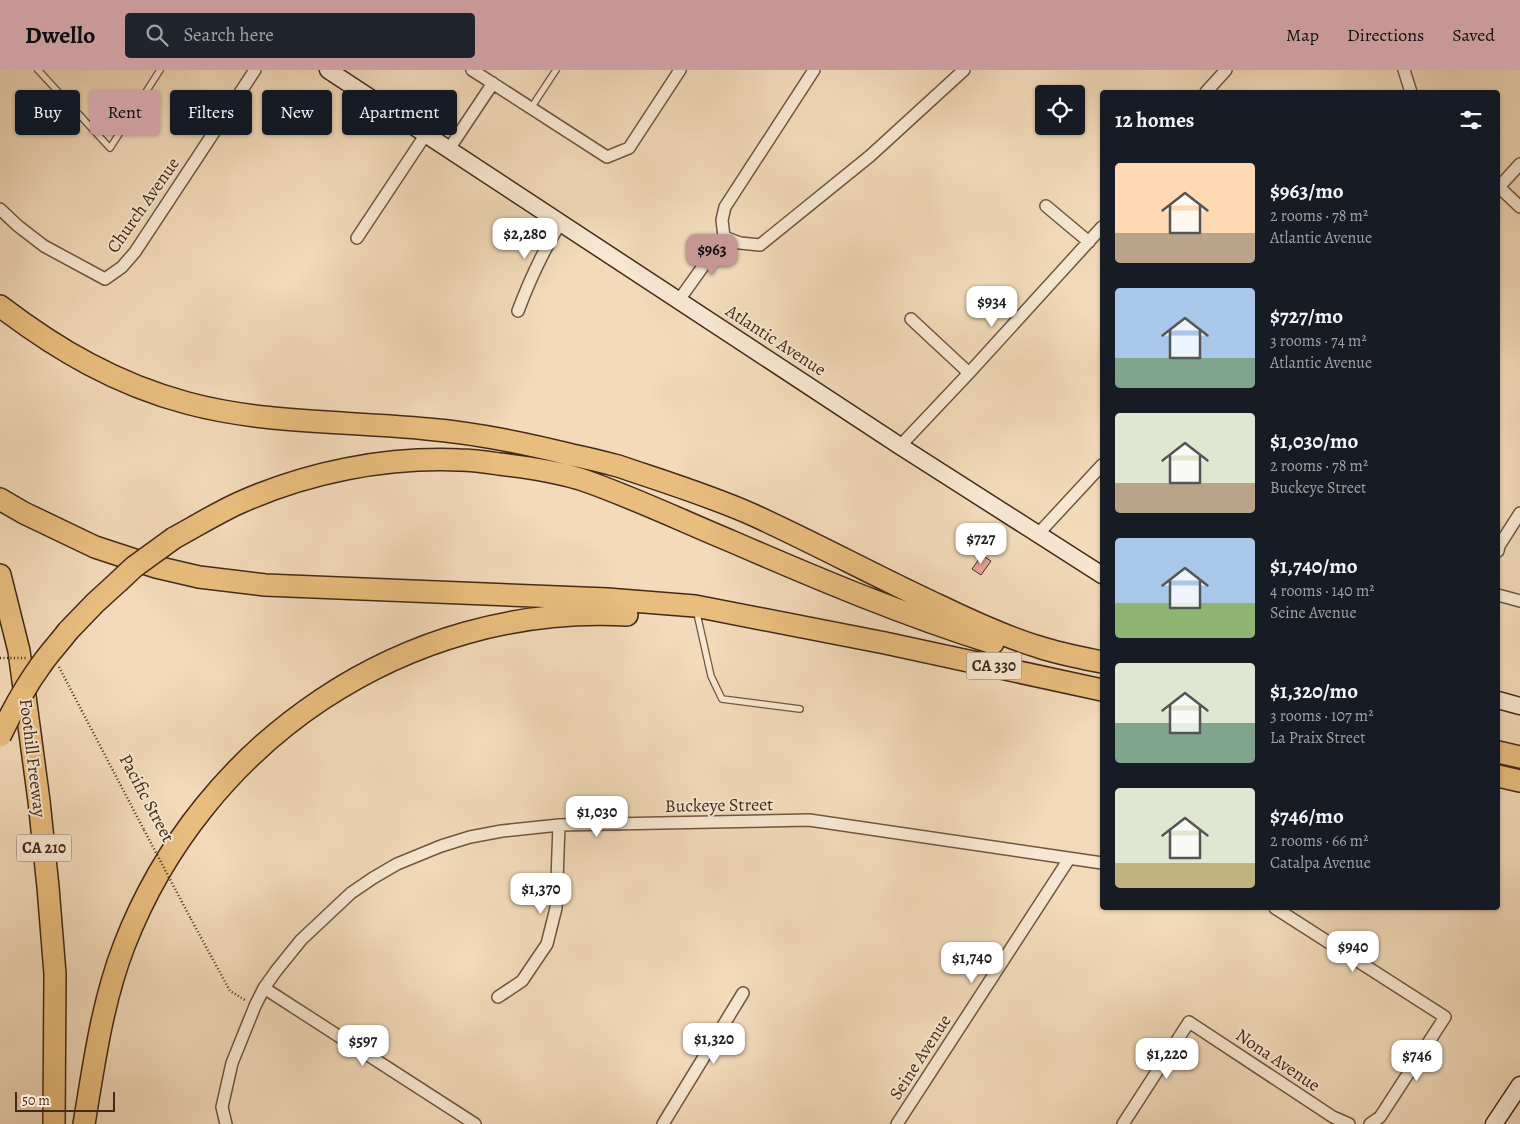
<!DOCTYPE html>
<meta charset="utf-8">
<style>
body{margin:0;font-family:Alegreya,serif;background:#20242c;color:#f1f3f6;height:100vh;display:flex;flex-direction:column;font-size:19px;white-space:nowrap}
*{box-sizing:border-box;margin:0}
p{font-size:16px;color:#9ea1a6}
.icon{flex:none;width:28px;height:28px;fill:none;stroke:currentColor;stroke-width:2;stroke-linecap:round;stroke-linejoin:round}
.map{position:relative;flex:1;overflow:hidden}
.drawer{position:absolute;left:1100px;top:20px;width:400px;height:820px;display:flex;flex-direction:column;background:#171b24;border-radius:5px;box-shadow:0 1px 4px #0004}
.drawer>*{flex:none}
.hud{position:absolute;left:15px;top:20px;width:475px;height:45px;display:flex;gap:10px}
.controls{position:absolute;left:1035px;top:15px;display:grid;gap:10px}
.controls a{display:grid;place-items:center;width:50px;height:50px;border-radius:5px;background:#171b24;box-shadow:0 1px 4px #0004;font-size:25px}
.scale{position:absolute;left:15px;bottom:12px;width:100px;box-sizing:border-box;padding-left:5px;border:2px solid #432a18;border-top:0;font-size:14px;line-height:18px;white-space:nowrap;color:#432a18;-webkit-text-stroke:4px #f7e7d2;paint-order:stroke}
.price{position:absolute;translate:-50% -42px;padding:0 11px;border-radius:10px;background:#fff;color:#222;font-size:16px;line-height:32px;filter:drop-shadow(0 1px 2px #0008)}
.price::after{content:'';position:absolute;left:50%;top:30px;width:15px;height:11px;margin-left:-8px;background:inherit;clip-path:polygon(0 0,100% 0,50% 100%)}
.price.selected{background:#c59692;color:#111}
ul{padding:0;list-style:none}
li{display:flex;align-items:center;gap:15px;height:125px;padding:0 15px}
li span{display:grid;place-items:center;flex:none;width:140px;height:100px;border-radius:5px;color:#555}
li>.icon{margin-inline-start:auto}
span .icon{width:60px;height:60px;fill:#fffc;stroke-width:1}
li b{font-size:21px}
h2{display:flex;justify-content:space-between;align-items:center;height:60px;padding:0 15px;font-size:21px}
.tag{padding:0 18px;border-radius:5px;background:#171b24;box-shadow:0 1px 4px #0004;font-size:18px;line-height:45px}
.tag.selected{background:#c59692;color:#111}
header{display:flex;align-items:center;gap:30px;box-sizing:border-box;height:70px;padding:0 25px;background:#c59692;color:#111}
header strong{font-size:24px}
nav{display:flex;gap:28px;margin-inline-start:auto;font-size:18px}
.search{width:350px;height:45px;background:#20242c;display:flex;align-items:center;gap:12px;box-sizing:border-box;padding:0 18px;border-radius:5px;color:#9ea1a6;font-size:19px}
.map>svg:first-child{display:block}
.building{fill:#e8a798;stroke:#432a18}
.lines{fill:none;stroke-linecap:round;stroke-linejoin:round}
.lane-casing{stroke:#6f5640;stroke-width:8}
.street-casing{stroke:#6f5640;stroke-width:14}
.secondary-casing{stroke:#432a18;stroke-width:19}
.highway-casing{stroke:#432a18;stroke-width:24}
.path{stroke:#432a18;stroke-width:2.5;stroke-dasharray:1 2.5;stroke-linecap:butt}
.lane{stroke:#f7e7d2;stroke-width:5.5}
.street{stroke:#f7e7d2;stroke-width:11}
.secondary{stroke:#f7e7d2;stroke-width:16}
.highway{stroke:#e9bd7d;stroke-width:21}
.highway-bridge-casing{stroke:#432a18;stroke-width:24;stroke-linecap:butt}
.path-bridge{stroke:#432a18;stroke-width:2.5;stroke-dasharray:1 2.5;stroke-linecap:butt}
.highway-bridge{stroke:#e9bd7d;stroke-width:21}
.labels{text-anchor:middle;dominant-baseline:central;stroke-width:4;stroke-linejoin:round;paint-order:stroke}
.shield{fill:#f7e7d2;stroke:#796350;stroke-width:1}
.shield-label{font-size:16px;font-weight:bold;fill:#432a18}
.street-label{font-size:18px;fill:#432a18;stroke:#f7e7d2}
</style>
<header>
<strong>Dwello</strong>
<div class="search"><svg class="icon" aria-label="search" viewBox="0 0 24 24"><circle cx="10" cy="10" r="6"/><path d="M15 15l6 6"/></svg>Search here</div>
<nav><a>Map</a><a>Directions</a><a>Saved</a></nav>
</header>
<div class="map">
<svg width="1520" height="1054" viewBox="0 0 1520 1054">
<rect width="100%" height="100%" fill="#f2daba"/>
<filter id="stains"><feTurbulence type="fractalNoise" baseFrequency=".004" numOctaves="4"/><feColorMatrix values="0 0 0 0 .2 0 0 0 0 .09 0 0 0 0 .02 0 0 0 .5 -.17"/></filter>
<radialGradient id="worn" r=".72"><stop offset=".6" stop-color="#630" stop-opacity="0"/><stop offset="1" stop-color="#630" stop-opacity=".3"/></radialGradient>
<path class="building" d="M982 485 991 491 981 505 972 499Z"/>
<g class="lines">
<g class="lane-casing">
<path id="lane" d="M38 0 110 78 160 0
M531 38 556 0
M698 542V548L711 606 722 629 800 639"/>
</g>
<g class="street-casing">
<path id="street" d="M472 0 607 87 629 78 680 0
M814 0 725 137 722 150 724 167 740 173 760 175 870 86 964 0
M1404 0 1411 22
M1206 22 1226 0
M449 79 493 13
M1498 116 1520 137
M1499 117 1520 94
M1046 136 1089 172
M0 139 18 156 44 176 105 209 122 197 135 182 255 0
M357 168 426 64
M679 230 724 167
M518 241C530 209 543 181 561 152
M911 249 969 303
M900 376 969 303 1102 157
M1039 463 1102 395
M1498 481 1499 476 1520 443
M1498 525 1520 531
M1275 838 1445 947 1380 1047 1370 1054
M264 918 475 1054
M498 927 522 911 547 874 556 838 559 755
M226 1054 222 1037 232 993 255 936 264 918 276 901 301 870 351 823 373 808 397 794 441 776 470 767 502 761 559 755 809 750 1102 793
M663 1054 743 923
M897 1054 1069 789
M1123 1054 1189 952 1333 1047 1349 1054"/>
</g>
<g class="secondary-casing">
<path id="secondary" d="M328 0 900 376 1102 505
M1498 630 1520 636
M1494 1054 1520 1015"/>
</g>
<g class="highway-casing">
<path id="highway" d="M0 236C58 280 116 314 187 333 265 354 347 351 427 359 476 363 524 373 572 385 587 388 603 392 618 396 662 411 708 425 751 444 815 473 877 507 942 537 973 552 1006 567 1039 577 1060 584 1082 588 1102 592
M0 429 24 443 95 477 156 497 199 507 265 515 607 529 695 536 885 573 1102 620
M174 468C196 456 217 443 239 433 308 402 385 387 460 390 473 390 486 392 499 394 526 397 554 401 580 409 633 427 682 451 733 472 818 509 904 545 993 573
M0 505 19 581 39 731 48 817 55 904 54 1054
M68 561 95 533 118 512
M1498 682 1520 687
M1498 706 1520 711
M84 1054C94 994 102 933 124 876 203 671 406 533 627 545"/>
</g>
<path class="path" d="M59 597 144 760
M191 849 230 921 245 930"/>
<use href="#lane" class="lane"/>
<use href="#street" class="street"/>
<use href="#secondary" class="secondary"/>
<use href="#highway" class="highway"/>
<g class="highway-bridge-casing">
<path id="highway-bridge" d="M118 512 134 497 174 468
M0 666C12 641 25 617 41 595 49 583 59 573 68 561"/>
</g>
<path class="path-bridge" d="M0 588H26
M144 760 191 849"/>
<use href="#highway-bridge" class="highway-bridge"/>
</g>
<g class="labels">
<g class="shield">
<rect x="966.5" y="582.5" width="55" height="27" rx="4"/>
<rect x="16.5" y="764.5" width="55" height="27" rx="4"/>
</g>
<g class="shield-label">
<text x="994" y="596">CA 330</text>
<text x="44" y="778">CA 210</text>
</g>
<g class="street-label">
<text transform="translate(143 135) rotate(-55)">Church Avenue</text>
<text transform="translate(776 270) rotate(33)">Atlantic Avenue</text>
<text transform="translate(33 688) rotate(83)">Foothill Freeway</text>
<text transform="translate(147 728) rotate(62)">Pacific Street</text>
<text transform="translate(719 735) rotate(-1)">Buckeye Street</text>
<text transform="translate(920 987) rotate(-57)">Seine Avenue</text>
<text transform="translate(1278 990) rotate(34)">Nona Avenue</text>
</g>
</g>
<rect width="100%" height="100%" filter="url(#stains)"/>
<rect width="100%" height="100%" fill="url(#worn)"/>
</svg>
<div class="controls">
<a><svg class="icon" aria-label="locate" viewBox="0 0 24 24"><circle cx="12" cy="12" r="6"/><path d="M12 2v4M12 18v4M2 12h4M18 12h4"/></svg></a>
</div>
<div class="scale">50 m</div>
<b class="price" style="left:525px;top:190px">$2,280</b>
<b class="price selected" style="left:712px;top:206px">$963</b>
<b class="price" style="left:992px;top:258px">$934</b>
<b class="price" style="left:981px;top:495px">$727</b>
<b class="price" style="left:597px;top:768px">$1,030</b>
<b class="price" style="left:541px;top:845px">$1,370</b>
<b class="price" style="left:1353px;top:903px">$940</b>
<b class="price" style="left:972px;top:914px">$1,740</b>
<b class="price" style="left:714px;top:995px">$1,320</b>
<b class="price" style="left:363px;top:997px">$597</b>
<b class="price" style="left:1167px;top:1010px">$1,220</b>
<b class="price" style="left:1417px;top:1012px">$746</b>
<div class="hud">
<a class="tag">Buy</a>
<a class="tag selected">Rent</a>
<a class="tag">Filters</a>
<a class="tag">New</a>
<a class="tag">Apartment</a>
</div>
<section class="drawer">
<h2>12 homes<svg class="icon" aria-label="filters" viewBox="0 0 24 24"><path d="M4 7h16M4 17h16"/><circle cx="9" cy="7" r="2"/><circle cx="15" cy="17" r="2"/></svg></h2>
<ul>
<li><span style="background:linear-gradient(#ffd9b3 70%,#b9a48a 0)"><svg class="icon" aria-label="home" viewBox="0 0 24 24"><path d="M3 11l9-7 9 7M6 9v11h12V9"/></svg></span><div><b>$963/mo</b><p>2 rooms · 78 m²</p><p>Atlantic Avenue</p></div></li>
<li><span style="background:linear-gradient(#a9c7e8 70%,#7fa58c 0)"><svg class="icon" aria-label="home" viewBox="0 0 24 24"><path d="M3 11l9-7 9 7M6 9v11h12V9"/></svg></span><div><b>$727/mo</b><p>3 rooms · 74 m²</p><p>Atlantic Avenue</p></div></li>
<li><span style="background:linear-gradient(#dfe7d0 70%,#b9a48a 0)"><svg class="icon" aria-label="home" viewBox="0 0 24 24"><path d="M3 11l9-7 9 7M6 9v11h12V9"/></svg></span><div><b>$1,030/mo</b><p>2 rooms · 78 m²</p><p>Buckeye Street</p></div></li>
<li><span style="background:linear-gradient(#a9c7e8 65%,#8fb573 0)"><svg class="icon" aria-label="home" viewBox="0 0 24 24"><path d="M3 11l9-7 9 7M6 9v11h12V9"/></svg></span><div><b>$1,740/mo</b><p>4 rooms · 140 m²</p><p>Seine Avenue</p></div></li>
<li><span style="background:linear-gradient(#dfe7d0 60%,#7fa58c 0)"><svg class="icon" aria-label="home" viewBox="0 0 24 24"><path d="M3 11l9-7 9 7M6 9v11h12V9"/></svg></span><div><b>$1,320/mo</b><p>3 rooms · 107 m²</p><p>La Praix Street</p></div></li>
<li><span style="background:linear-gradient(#dfe7d0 75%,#c2b280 0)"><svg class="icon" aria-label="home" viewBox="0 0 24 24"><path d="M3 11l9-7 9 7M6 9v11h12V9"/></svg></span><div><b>$746/mo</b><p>2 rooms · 66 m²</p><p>Catalpa Avenue</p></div></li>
</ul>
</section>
</div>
